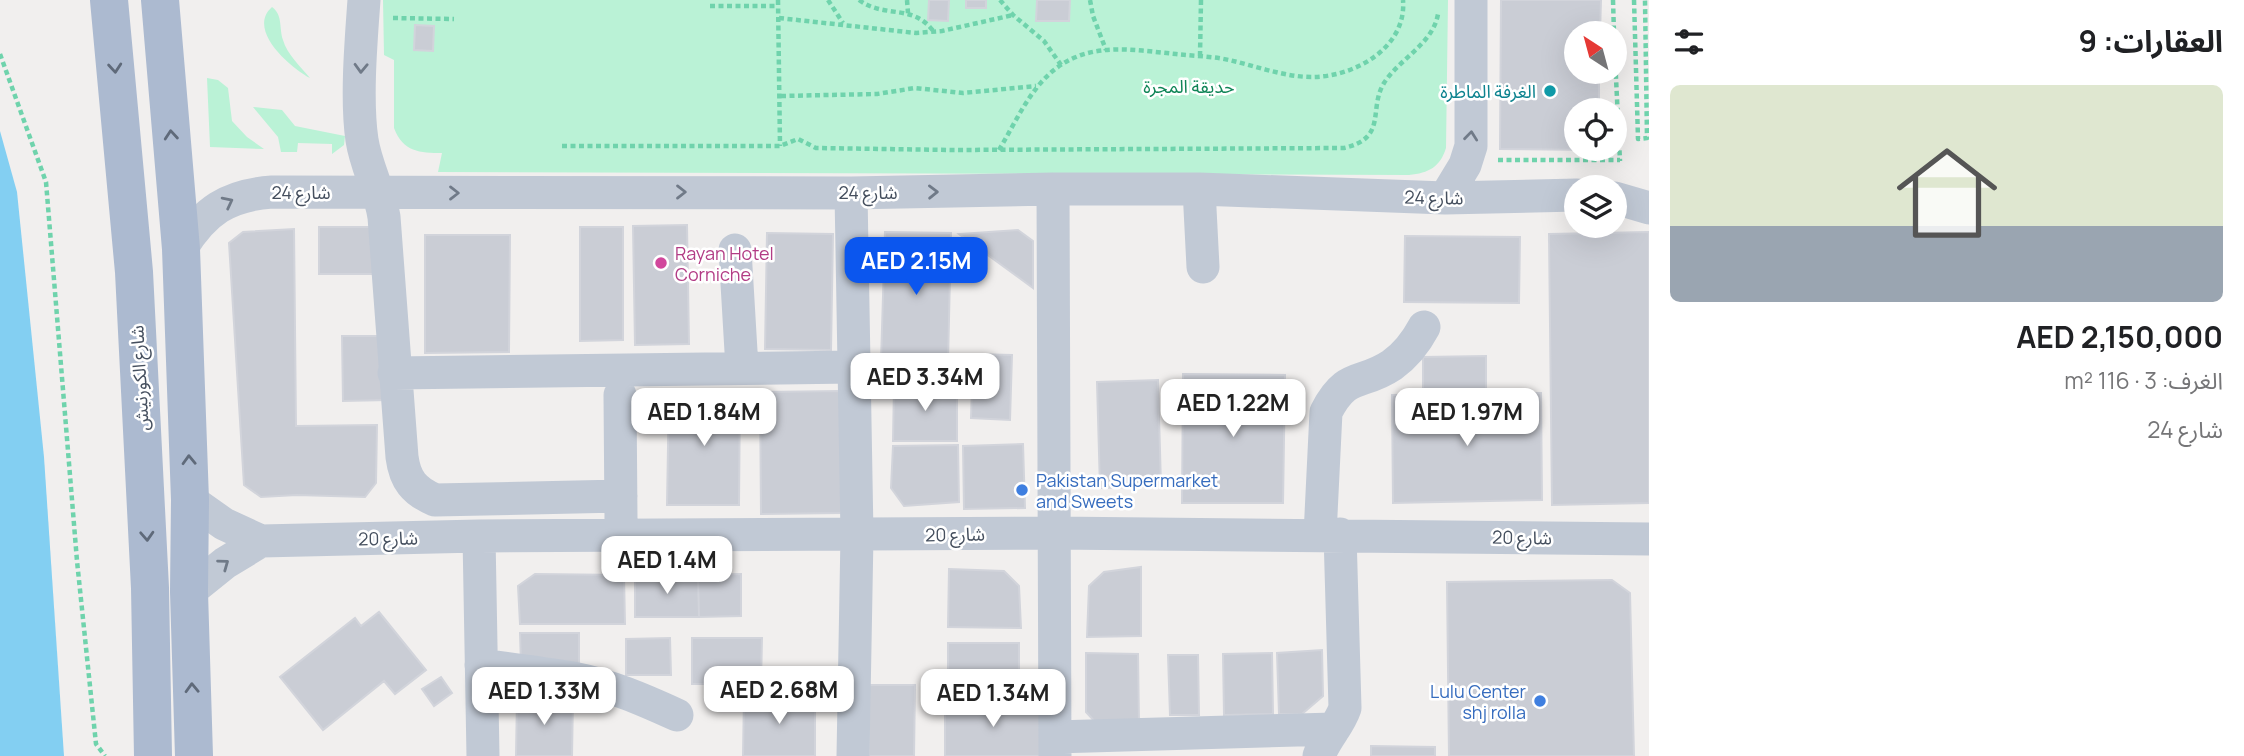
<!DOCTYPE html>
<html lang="ar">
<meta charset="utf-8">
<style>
body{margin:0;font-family:Manrope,"Noto Sans Arabic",sans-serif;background:#f6f6f6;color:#202124;direction:rtl;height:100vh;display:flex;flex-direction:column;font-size:26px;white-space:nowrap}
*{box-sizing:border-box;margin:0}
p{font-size:23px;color:#757577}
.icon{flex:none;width:38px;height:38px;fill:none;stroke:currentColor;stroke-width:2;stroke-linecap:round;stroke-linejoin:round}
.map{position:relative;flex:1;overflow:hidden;direction:ltr}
.panel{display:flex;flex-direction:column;background:#fff;width:595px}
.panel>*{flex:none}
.needle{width:46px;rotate:324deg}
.fabs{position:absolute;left:1564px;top:21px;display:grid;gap:14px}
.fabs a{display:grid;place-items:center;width:63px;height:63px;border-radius:50%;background:#fff;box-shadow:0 7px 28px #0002;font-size:35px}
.price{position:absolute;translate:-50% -60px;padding:0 16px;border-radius:14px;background:#fff;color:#222;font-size:23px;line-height:46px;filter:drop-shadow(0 2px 4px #0008)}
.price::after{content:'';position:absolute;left:50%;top:42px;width:21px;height:16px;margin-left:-10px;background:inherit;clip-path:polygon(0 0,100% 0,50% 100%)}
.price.selected{background:#0b56ee;color:#fff}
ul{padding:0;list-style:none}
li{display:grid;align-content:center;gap:14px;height:371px;padding:0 21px}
li span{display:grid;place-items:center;height:217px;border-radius:10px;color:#555}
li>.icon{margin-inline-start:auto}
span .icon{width:126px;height:126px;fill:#fffc;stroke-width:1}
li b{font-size:30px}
h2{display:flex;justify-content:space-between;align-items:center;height:84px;padding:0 21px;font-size:30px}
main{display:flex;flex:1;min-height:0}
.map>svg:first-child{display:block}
.green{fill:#baf2d6}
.water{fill:#83cff2}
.building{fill:#cacdd5;stroke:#d2d4db;stroke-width:2}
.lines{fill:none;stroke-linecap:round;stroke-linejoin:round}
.path{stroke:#6fd3ac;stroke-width:4.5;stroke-dasharray:5 3.5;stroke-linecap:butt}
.minor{stroke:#c1c9d5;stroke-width:33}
.major{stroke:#acbad0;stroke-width:38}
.oneway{stroke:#5f6a7a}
.oneway2{stroke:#707a88}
.culture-dot{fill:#0f9aa8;stroke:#fff;stroke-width:2.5}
.hotel-dot{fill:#d1479c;stroke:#fff;stroke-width:2.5}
.shop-dot{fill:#3f7fe0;stroke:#fff;stroke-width:2.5}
.labels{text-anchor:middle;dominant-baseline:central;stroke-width:5;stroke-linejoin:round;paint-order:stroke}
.park-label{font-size:18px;fill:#108557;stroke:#fff}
.culture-label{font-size:18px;fill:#0d838f;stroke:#fff;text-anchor:end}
.street-label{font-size:18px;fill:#454f5e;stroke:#fff}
.hotel-label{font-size:18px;fill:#b23c85;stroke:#fff;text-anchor:start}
.shop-label{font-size:18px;fill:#366cbe;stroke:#fff;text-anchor:start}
</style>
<main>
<section class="panel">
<h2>العقارات: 9<svg class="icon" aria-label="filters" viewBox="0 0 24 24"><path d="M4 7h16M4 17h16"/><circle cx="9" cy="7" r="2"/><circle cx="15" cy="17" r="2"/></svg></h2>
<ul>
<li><span style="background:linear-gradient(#dfe7d0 65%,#9aa5b1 0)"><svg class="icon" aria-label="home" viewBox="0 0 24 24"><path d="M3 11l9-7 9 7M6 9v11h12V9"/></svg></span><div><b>AED 2,150,000</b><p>الغرف: 3 · 116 m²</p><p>شارع 24</p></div></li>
</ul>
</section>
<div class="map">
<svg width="1649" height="756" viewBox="0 0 1649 756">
<rect width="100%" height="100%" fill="#f1efee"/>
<path class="green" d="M383 0H1448L1446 148C1440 167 1429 173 1409 175L438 172 442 153C420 153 403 152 394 128V60L384 55Z
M272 7C283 15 279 28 283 40 287 54 300 66 310 78 291 68 246 30 272 7Z
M207 78 218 80 228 88 232 121 247 137 264 149 210 147Z
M253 107 282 110 295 126 345 136 344 145 332 154V144L298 143 297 152H281L278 137Z"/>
<path class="water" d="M0 131 17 192 44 457 64 756H0Z"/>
<path class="building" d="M929 0H949L948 21 928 20Z
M966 0H986V8H966Z
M1037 0H1070L1069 21H1036Z
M1501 0H1601L1600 33H1577V72H1599V110H1577V149L1598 150 1500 149Z
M415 25 434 26 433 51 414 50Z
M687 225 689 344 635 345 633 226Z
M319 227H381V274H319Z
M580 227H623V340L580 341Z
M294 229 296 426 377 425 376 483 365 497 297 495 261 497 244 485 229 243 243 232Z
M1018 230 1033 241V288L959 234Z
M885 232 951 233 948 362 881 361Z
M1649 232V503L1552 505 1549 234Z
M767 233 833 234 831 350 765 349Z
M425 235H510L509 352 425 353Z
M1405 236 1520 237 1519 303 1404 302Z
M342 336H388V400L343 401Z
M973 354 1012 355 1010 420 971 418Z
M1486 356V394L1423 395V357Z
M1183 374 1285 375 1283 503H1182Z
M1158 380 1161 486 1100 488 1097 382Z
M957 384V441H893L894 385Z
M669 390 740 391 739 505H667Z
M841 391V513L761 514 760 392Z
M1541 393 1542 500 1393 503 1392 395Z
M1023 444 1025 508 964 509 963 446Z
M958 445 959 502 904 506 891 488 893 446Z
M1141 567V636L1087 637 1089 586 1104 572Z
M949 569 1004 571 1019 586 1021 628 948 627Z
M535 574 624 575 625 624H520L518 586Z
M741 574V616L699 617 698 575Z
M635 575H698L699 617H635Z
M1612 580 1630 593 1634 756H1449L1447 582Z
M379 612 426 670 395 694 384 681 323 730 280 677 355 618 361 626Z
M520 633H579V668L521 664Z
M670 638 671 675H626V639Z
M692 638H762L761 684H692Z
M948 643H1019V682L948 683Z
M1322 650 1323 696 1302 714H1279L1277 653Z
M1086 653 1138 654 1139 723 1098 725 1086 712Z
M1272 653 1273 714 1224 715 1223 654Z
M1168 655H1198L1199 715H1170Z
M441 677 452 693 434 706 422 689Z
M869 685H915L914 756H869Z
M744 695 815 696V756H743Z
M517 698H573L572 756H516Z
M945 703H1042L1041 756H945Z
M1371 746 1435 747V756H1371Z"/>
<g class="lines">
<path class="path" d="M778 0 780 146
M828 0 843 23
M859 0C885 19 913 3 934 32
M907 0 908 13
M1000 0 1013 15 1044 41 1061 65
M1090 0 1093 16 1106 50
M1613 0 1614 33
M1634 0 1638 139 1647 138 1645 0
M710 6H778
M393 18 454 19
M779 18 916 33 942 31 1013 15
M0 54 46 182 77 561 96 744 105 756
M1200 56 1201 0
M1615 57 1620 161
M781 96 877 94 915 88 963 93 1036 86
M562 146H780L798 139 816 148 953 150 1344 148C1388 138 1368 109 1384 83 1399 59 1433 44 1438 14
M999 150C1020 115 1036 73 1076 57 1107 44 1143 51 1176 54 1193 56 1211 56 1229 60 1256 66 1284 77 1312 77 1354 77 1407 48 1403 0
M1498 160H1620"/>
<path class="minor" d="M364 0C361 41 356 100 362 140 366 167 380 190 384 217L402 457C405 480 414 491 435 500L621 496
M1053 189 1055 756
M1199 189 1203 267
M851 193 857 535 853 756
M1445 198 1465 165 1471 146V0
M1615 198 1649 208
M181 249C204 211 228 195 272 192L851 193 1053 189H1199L1445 198 1577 195
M735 250 742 368
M394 373 854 367
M620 395 621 519
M190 500 224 524 261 541 479 536 1055 533 1649 539
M1320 535 1326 412C1347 371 1361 386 1392 365 1406 355 1416 342 1424 327
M479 536 483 756
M189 592 225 563 261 541
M481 665C512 669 543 673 573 678 610 685 644 700 677 715
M1055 737 1334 729
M1319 756C1325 738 1339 726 1345 708L1340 534"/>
<path class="major" d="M109 0 134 272 150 588 153 756
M160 0 181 249 190 500 189 592 194 756"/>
</g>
<defs><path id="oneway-chevron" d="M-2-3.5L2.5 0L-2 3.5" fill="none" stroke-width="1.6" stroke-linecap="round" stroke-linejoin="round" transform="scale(1.75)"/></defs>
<g class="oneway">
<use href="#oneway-chevron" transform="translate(115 68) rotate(85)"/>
<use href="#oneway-chevron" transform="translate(171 135) rotate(-95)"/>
<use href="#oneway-chevron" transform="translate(189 460) rotate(-92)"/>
<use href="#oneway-chevron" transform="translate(147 536) rotate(87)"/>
<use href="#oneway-chevron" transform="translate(192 688) rotate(-92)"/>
</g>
<g class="oneway2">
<use href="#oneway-chevron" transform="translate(361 68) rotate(92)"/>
<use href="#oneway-chevron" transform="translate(1471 136) rotate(-84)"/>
<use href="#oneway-chevron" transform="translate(681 192)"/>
<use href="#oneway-chevron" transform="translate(933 192) rotate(-1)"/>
<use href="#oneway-chevron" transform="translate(454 193)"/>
<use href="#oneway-chevron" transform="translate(228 202) rotate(-27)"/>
<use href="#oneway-chevron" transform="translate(224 564) rotate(-36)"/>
</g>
<circle class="culture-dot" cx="1550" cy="91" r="7"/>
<circle class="hotel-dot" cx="661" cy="263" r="7"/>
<g class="shop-dot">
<circle cx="1022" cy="490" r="7"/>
<circle cx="1540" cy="701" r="7"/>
</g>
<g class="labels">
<g class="park-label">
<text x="1189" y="86">حديقة المجرة</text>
</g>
<g class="culture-label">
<text x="1536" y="91">الغرفة الماطرة</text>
</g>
<g class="street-label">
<text x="301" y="192">شارع 24</text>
<text x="868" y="192">شارع 24</text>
<text transform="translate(1434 197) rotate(1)">شارع 24</text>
<text transform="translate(139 378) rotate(-93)">شارع الكورنيش</text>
<text transform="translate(955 534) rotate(-1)">شارع 20</text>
<text transform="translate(1522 537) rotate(1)">شارع 20</text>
<text transform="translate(388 538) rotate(-1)">شارع 20</text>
</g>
<g class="hotel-label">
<text x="675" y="253">Rayan Hotel<tspan x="675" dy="21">Corniche</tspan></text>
</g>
<g class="shop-label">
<text x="1036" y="480">Pakistan Supermarket<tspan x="1036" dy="21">and Sweets</tspan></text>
<text x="1526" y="691" text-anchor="end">Lulu Center<tspan x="1526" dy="21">shj rolla</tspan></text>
</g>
</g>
</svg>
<div class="fabs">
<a><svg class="needle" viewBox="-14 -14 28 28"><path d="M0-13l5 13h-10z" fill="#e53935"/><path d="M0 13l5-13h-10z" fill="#757577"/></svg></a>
<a><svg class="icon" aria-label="locate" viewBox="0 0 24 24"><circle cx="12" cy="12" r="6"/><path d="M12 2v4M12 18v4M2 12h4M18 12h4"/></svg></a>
<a><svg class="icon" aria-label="layers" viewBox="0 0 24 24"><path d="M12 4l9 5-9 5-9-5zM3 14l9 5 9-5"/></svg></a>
</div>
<b class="price selected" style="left:916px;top:297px">AED 2.15M</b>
<b class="price" style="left:925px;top:413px">AED 3.34M</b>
<b class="price" style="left:1233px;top:439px">AED 1.22M</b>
<b class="price" style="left:704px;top:448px">AED 1.84M</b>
<b class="price" style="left:1467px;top:448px">AED 1.97M</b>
<b class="price" style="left:667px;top:596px">AED 1.4M</b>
<b class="price" style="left:779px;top:726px">AED 2.68M</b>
<b class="price" style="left:544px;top:727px">AED 1.33M</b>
<b class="price" style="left:993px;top:729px">AED 1.34M</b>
</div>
</main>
